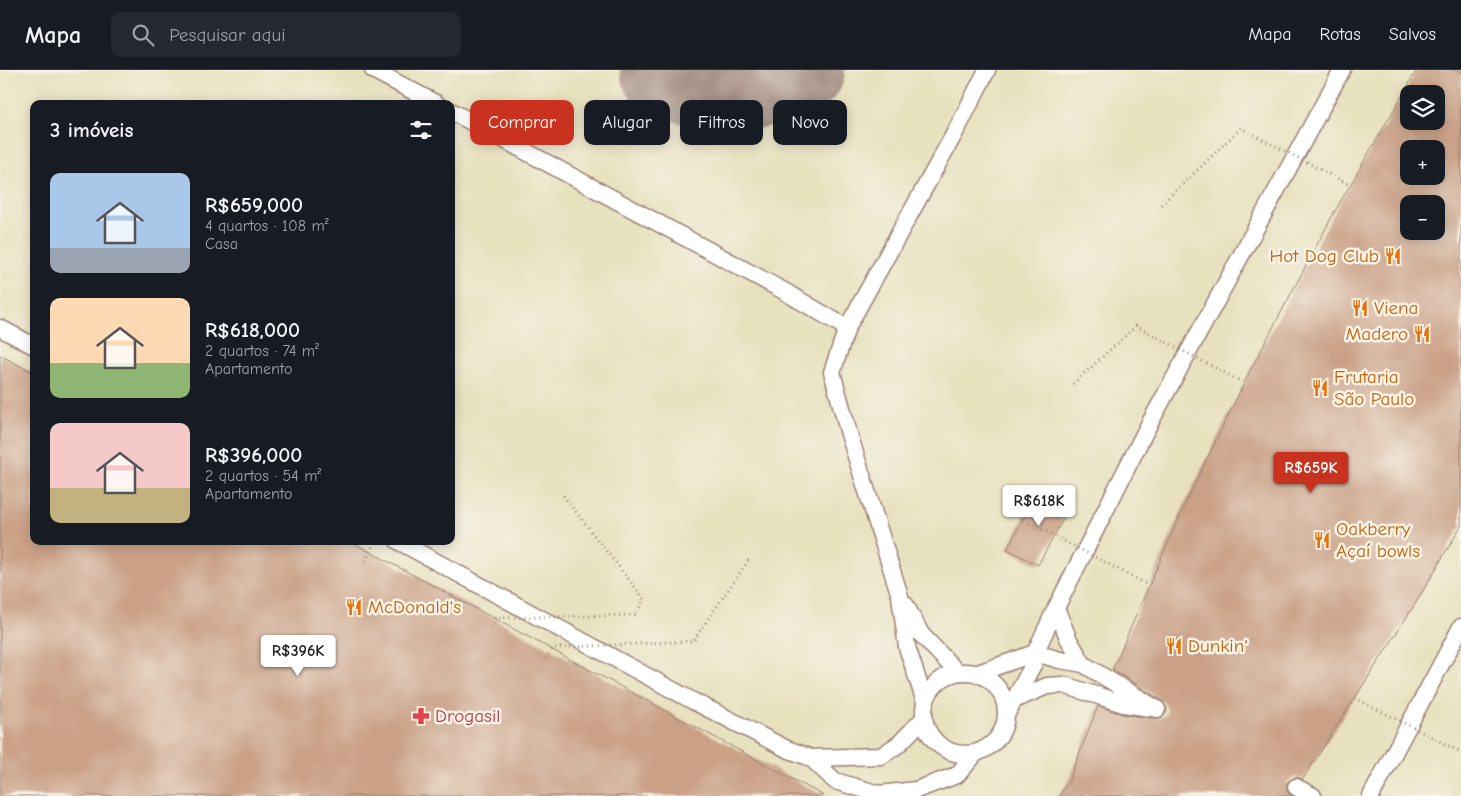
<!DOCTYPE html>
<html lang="pt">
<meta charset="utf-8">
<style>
body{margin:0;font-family:"Comic Neue",sans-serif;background:#242831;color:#f1f3f6;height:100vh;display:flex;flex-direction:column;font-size:19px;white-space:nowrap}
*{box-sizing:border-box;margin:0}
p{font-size:16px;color:#9ea1a6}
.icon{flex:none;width:28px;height:28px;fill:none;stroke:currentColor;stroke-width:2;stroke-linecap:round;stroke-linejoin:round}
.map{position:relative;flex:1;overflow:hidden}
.details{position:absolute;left:30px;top:30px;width:425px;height:445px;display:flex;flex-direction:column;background:#171b24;border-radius:10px;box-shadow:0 2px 12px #0003}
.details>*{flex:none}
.banner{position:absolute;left:470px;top:30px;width:475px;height:45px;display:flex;gap:10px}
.fabs{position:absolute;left:1400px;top:15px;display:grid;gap:10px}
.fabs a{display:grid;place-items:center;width:45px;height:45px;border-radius:10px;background:#171b24;box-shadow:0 2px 12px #0003;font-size:25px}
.price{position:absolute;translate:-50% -42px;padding:0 11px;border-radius:5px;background:#fff;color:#222;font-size:16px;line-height:32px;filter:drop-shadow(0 1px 2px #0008)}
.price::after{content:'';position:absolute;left:50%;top:30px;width:15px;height:11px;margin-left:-8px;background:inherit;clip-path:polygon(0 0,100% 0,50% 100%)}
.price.on{background:#c8321e;color:#fff}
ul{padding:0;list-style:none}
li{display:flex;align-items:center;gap:15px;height:125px;padding:0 20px}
li span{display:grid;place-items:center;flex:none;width:140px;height:100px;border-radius:10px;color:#555}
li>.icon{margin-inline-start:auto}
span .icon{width:60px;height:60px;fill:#fffc;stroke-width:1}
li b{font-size:21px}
h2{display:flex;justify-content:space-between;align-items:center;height:60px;padding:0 20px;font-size:21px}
.pill{padding:0 18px;border-radius:10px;background:#171b24;box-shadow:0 2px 12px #0003;font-size:18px;line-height:45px}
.pill.on{background:#c8321e;color:#fff}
header{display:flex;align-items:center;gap:30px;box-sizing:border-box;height:70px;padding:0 25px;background:#171b24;border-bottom:1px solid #363941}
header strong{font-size:24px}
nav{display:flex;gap:28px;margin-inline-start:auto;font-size:18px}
.search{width:350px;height:45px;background:#242831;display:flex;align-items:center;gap:12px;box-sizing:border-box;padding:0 18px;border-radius:10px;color:#9ea1a6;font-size:19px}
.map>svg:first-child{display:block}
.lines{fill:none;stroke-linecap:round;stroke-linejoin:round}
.taxiway{stroke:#998074;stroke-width:84}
.building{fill:#caa187;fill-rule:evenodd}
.service-casing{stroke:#998074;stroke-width:19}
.path{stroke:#998074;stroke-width:3;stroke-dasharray:1 4;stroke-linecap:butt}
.service{stroke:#fff;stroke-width:16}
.path-bridge{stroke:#998074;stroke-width:3;stroke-dasharray:1 4;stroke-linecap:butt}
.labels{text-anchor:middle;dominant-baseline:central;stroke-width:5;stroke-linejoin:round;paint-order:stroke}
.food-label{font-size:19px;fill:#c56008;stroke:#f7f3e8;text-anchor:start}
.health-label{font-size:19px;fill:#be3a42;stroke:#f7f3e8;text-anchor:start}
</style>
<header>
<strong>Mapa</strong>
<div class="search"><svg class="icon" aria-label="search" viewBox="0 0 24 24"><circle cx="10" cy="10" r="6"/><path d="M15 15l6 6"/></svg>Pesquisar aqui</div>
<nav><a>Mapa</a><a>Rotas</a><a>Salvos</a></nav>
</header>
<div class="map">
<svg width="1461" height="726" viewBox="0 0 1461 726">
<rect width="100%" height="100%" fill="#f7f3e8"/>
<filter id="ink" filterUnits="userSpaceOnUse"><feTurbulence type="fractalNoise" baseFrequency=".02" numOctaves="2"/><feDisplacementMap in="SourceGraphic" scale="10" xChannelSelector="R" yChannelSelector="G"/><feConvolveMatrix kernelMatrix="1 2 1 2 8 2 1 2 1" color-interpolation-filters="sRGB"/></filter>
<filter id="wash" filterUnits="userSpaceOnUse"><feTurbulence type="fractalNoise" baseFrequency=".0096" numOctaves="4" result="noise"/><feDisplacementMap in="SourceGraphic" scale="20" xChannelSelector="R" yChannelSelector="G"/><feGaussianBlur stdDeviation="1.12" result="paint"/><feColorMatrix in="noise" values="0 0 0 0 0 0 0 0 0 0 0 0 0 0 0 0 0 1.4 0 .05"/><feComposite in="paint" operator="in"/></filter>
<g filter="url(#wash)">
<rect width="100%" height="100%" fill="#e8e1be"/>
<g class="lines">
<path class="taxiway" d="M662 0C669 3 676 8 683 10 722 25 767 19 803 0"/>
</g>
<g id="blocks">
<path class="building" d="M1417 0H1461V456L1412 539 1303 709 1295 707 1287 712 1286 718 1288 723 1292 726H1059L1069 710 1098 636 1122 644 1156 649 1162 647 1166 644 1167 639 1163 631 1113 600V598L1187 429 1251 299 1335 141ZM1409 24H1436V51H1409ZM1409 79H1436V106H1409ZM1409 134H1436V161H1409Z
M0 285 34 303V471H350L824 726H0Z
M1040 418 1071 435 1038 495 1007 479Z"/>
</g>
</g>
<g filter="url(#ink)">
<use href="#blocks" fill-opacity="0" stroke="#998074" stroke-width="1"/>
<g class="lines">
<g class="service-casing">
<path id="service" d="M373 0 437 34
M451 41 782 220 847 258 957 59 987 0
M0 258 34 276
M847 258 832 302 849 364 900 526 907 577 925 632
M398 471 693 631 787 679 811 688 881 686 899 674 924 648
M905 534 921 564 957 602
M1056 538 1069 570 1083 594
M924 643a41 41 0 1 1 82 0a41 41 0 1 1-82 0Z
M978 603 1035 583 1060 590 1083 594 1157 639
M1014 630 1047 616 1064 615 1124 634 1150 638
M1006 645 1033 595 1035 583 1056 538 1146 360 1342 0
M811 688 835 711 879 724 916 720 957 705 977 682
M1296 717 1313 726
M1371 726 1461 557"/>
</g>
<path class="path" d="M365 491 374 474"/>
<use href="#service" class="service"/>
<path class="path-bridge" d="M1161 135 1241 58 1348 114
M1073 314 1136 256 1242 312
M1020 448 1148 515
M491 558 495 548 636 545 644 529 562 424
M546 589 553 578 693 571 750 488
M1355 628 1461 682"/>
</g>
</g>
<defs>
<g id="restaurant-bare" transform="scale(1.35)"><path d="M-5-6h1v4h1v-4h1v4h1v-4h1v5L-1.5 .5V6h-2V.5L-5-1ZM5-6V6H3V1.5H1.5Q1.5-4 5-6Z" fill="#e8710a" stroke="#f7f3e8" stroke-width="2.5" paint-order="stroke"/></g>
<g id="pharmacy-bare" transform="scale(1.35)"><path d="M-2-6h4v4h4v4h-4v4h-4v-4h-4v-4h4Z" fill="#e0444e" stroke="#f7f3e8" stroke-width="2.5" paint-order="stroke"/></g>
</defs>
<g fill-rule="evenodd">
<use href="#restaurant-bare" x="1393" y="186"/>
<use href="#restaurant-bare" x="1360" y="238"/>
<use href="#restaurant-bare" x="1422" y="264"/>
<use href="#restaurant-bare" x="1320" y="318"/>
<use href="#restaurant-bare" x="1322" y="470"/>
<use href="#restaurant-bare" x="354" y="537"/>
<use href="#restaurant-bare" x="1174" y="576"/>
<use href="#pharmacy-bare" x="421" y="646"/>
</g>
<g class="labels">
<g class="food-label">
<text x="1379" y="186" text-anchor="end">Hot Dog Club</text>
<text x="1374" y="238">Viena</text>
<text x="1408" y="264" text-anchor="end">Madero</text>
<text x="1334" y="307">Frutaria<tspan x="1334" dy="22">São Paulo</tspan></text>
<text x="1336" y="459">Oakberry<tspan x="1336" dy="22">Açaí bowls</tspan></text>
<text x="368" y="537">McDonald's</text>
<text x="1188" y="576">Dunkin'</text>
</g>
<g class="health-label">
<text x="435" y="646">Drogasil</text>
</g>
</g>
</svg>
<div class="fabs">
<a><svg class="icon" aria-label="layers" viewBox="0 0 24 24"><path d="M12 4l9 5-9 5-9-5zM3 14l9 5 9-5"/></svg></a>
<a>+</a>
<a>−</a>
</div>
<b class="price on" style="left:1311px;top:424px">R$659K</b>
<b class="price" style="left:1039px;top:457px">R$618K</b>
<b class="price" style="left:298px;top:607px">R$396K</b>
<div class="banner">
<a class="pill on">Comprar</a>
<a class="pill">Alugar</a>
<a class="pill">Filtros</a>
<a class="pill">Novo</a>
</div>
<section class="details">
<h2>3 imóveis<svg class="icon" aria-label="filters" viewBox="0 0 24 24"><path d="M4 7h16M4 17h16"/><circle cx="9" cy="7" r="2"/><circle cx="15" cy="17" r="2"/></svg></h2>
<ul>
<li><span style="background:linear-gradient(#a9c7e8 75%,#9aa5b1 0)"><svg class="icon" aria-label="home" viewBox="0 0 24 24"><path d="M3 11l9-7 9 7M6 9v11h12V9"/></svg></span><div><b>R$659,000</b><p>4 quartos · 108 m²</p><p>Casa</p></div></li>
<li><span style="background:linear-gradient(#ffd9b3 65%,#8fb573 0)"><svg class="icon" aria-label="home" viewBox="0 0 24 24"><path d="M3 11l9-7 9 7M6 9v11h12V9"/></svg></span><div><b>R$618,000</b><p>2 quartos · 74 m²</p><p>Apartamento</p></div></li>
<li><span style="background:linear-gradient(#f6c9c9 65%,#c2b280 0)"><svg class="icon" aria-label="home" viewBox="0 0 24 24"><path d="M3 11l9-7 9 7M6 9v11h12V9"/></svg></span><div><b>R$396,000</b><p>2 quartos · 54 m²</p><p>Apartamento</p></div></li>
</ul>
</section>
</div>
